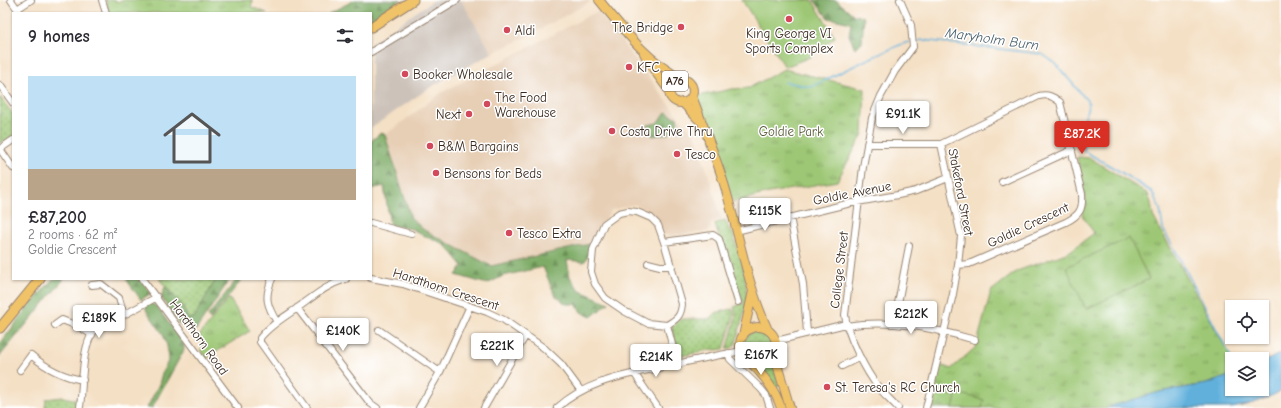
<!DOCTYPE html>
<meta charset="utf-8">
<style>
body{margin:0;font-family:"Comic Neue",sans-serif;background:#f2f2f3;color:#2b2b33;height:100vh;display:flex;flex-direction:column;font-size:15px;white-space:nowrap}
*{box-sizing:border-box;margin:0}
p{font-size:13px;color:#7c7c81}
.icon{flex:none;width:22px;height:22px;fill:none;stroke:currentColor;stroke-width:2;stroke-linecap:round;stroke-linejoin:round}
.map{position:relative;flex:1;overflow:hidden}
.sheet{position:absolute;left:12px;top:12px;width:360px;height:268px;display:flex;flex-direction:column;background:#fff;border-radius:0px;box-shadow:0 1px 3px #0004}
.sheet>*{flex:none}
.fabs{position:absolute;left:1225px;top:300px;display:grid;gap:8px}
.fabs a{display:grid;place-items:center;width:44px;height:44px;border-radius:0px;background:#fff;box-shadow:0 1px 3px #0004;font-size:20px}
.price{position:absolute;translate:-50% -34px;padding:0 9px;border-radius:4px;background:#fff;color:#222;font-size:13px;line-height:26px;filter:drop-shadow(0 1px 2px #0008)}
.price::after{content:'';position:absolute;left:50%;top:24px;width:12px;height:9px;margin-left:-6px;background:inherit;clip-path:polygon(0 0,100% 0,50% 100%)}
.price.on{background:#d93025;color:#fff}
ul{padding:0;list-style:none}
li{display:grid;align-content:center;gap:8px;height:212px;padding:0 16px}
li+li{border-top:1px solid #e1e1e2}
li span{display:grid;place-items:center;height:124px;border-radius:0px;color:#555}
li>.icon{margin-inline-start:auto}
span .icon{width:72px;height:72px;fill:#fffc;stroke-width:1}
li b{font-size:17px}
h2{display:flex;justify-content:space-between;align-items:center;height:48px;padding:0 16px;font-size:17px}
.map>svg:first-child{display:block}
.built{fill:#e7cfb5}
.industrial{fill:#ccc2b9}
.grass{fill:url(#grass-dots);stroke:#6c7849}
.forest{fill:url(#forest-firs);stroke:#5c6b42}
.park{fill:url(#park-tufts);stroke:#6c7849}
.pitch{fill:#9dc774;stroke:#6c7849}
.water{fill:#60b0db;stroke:#4e6d7c}
.lines{fill:none;stroke-linecap:round;stroke-linejoin:round}
.stream{stroke:#60b0db;stroke-width:1.5}
.minor-casing{stroke:#988572;stroke-width:8}
.major-casing{stroke:#988572;stroke-width:10}
.highway-casing{stroke:#988572;stroke-width:11}
.minor{stroke:#fff;stroke-width:6}
.major{stroke:#f1c369;stroke-width:8}
.highway{stroke:#f1c369;stroke-width:9}
.poi-dot{fill:#d1495b;stroke:#fff;stroke-width:1.5}
.labels{text-anchor:middle;dominant-baseline:central;stroke-width:3;stroke-linejoin:round;paint-order:stroke}
.shield{fill:#fff;stroke:#766a62;stroke-width:1}
.shield-label{font-size:12px;font-weight:bold;fill:#3b2a1e}
.poi-label{font-size:13px;fill:#3b2a1e;stroke:#fff;text-anchor:start}
.park-label{font-size:13px;fill:#585938;stroke:#fff}
.street-label{font-size:13px;fill:#3b2a1e;stroke:#fff}
.water-label{font-size:14px;font-style:italic;fill:#4a606a;stroke:#fff}
</style>
<div class="map">
<svg width="1281" height="408" viewBox="0 0 1281 408">
<defs>
<pattern id="grass-dots" width="8" height="8" patternUnits="userSpaceOnUse"><rect width="8" height="8" fill="#9dc774"/><path d="M2 2h.1M6 6h.1" fill="none" stroke="#81a25f" stroke-width="1.8" stroke-linecap="round"/></pattern>
<pattern id="forest-firs" width="22" height="20" patternUnits="userSpaceOnUse"><rect width="22" height="20" fill="#7eac66"/><path d="M5 1l3.5 6h-7zM16 11l3.5 6h-7z" fill="#688c53"/></pattern>
<pattern id="park-tufts" width="24" height="20" patternUnits="userSpaceOnUse"><rect width="24" height="20" fill="#9dc774"/><path d="M3 7l-1-3M5 7V3M7 7l1-3M15 17l-1-3M17 17v-4M19 17l1-3" fill="none" stroke="#81a25f"/></pattern>
</defs>
<rect width="100%" height="100%" fill="#fff"/>
<filter id="ink" filterUnits="userSpaceOnUse"><feTurbulence type="fractalNoise" baseFrequency=".025" numOctaves="2"/><feDisplacementMap in="SourceGraphic" scale="8" xChannelSelector="R" yChannelSelector="G"/><feConvolveMatrix kernelMatrix="1 2 1 2 8 2 1 2 1" color-interpolation-filters="sRGB"/></filter>
<filter id="wash" filterUnits="userSpaceOnUse"><feTurbulence type="fractalNoise" baseFrequency=".012" numOctaves="4" result="noise"/><feDisplacementMap in="SourceGraphic" scale="16" xChannelSelector="R" yChannelSelector="G"/><feGaussianBlur stdDeviation="0.9" result="paint"/><feColorMatrix in="noise" values="0 0 0 0 0 0 0 0 0 0 0 0 0 0 0 0 0 1.4 0 .05"/><feComposite in="paint" operator="in"/></filter>
<g filter="url(#wash)">
<rect width="100%" height="100%" fill="#f4e0c5"/>
<path class="built" d="M461 0H589L590 2 526 37 492 53Z
M598 11 679 117 695 135 711 183 721 219 711 224 709 231 673 236 665 235 653 213 635 204 611 210 590 244 491 266 424 230 411 218 385 135 441 93Z"/>
<path class="industrial" d="M434 0H461L492 53 429 88 371 128V43Z"/>
<path class="grass" d="M0 97 13 114V135L0 144Z
M725 220 730 231H732L745 274 747 302 736 343 732 348 727 350 736 316 734 307 744 303 743 300H739L738 297 715 224Z
M159 279H216L194 318 188 319 182 305Z
M732 309 734 315 724 349 715 350 713 349 681 356 679 355 672 329 671 327 681 319H709L715 313Z
M744 345a14 14 0 1 1 28 0a14 14 0 1 1-28 0Z
M771 362 773 363 779 386 775 388 758 367 764 366Z
M63 397 78 400V408H45L46 399Z"/>
<path class="forest" d="M355 0H401L371 20V13H329Z
M814 0H836L854 15 864 17 862 42 855 48 849 35 851 23 828 18Z
M666 112 677 118 678 124 668 134 653 136 646 131 648 125 657 123Z
M382 132 385 135 411 218 424 230 491 266 590 244 591 253 584 262 567 260 570 277 580 291 609 303 591 317 581 312 576 304H566L555 295 543 267 503 276 487 284 456 275 463 266 447 247 438 241 431 239 412 229 390 225 384 186 371 189V141Z
M53 279H64L0 356V344L27 308Z
M126 279H141L151 293 141 300Z
M216 279H230L196 330 179 324 161 297 165 287 182 305 188 319 194 318Z
M237 279H242L210 320 208 316Z
M151 303 157 307 184 344V350L152 408H147L159 384 162 373 169 359 167 346 163 334 146 310V305Z"/>
<path class="park" d="M106 0H116L117 2 123 0H253L251 7 267 13H109Z
M784 69 865 89 863 134 837 181 769 193 733 202 698 96 732 89 749 88Z
M1077 157 1090 158 1148 194 1151 203 1153 216 1232 359V375L1206 384 1159 392 1105 408H930L940 365 951 369 976 347 991 291 1017 271 1069 252 1094 233 1082 215 1086 205 1085 196Z
M229 298 250 331 209 356 207 359 200 350 204 346 199 336Z"/>
<path class="pitch" d="M742 0H812L835 37 810 57 785 67Z
M1129 238 1149 279 1086 309 1066 267Z
M957 393 984 400 982 408H953Z"/>
<path class="water" d="M1281 353V391C1265 400 1250 405 1231 408H1105L1159 392 1206 384 1232 375V389H1262V363Z"/>
<g class="lines">
<path class="stream" d="M914 42 922 40 1025 52 1042 54 1055 63 1089 103 1082 127 1084 151 1119 171 1152 192 1160 209 1163 229 1179 257 1232 359
M785 82 811 87 864 61 902 44 910 42"/>
</g>
</g>
<g filter="url(#ink)">
<g class="lines">
<g class="minor-casing">
<path id="minor" d="M11 0 20 13
M102 0 106 13
M17 9 31 0
M371 52 457 0
M0 85 13 103
M867 144H941L1039 96C1048 94 1052 96 1060 102L1082 194C1083 209 1080 215 1066 222L969 264 958 265
M0 149 13 168
M0 149 13 140
M1002 182 1072 150
M790 217 803 284 807 332
M371 223 411 234
M736 231 851 203 898 195 916 191 948 178
M664 242 713 235 719 239 738 302
M648 263 660 266H672
M371 278 403 284 487 312 504 320 544 348 561 364 581 391
M142 279 238 408
M272 279C264 297 267 306 277 322
M92 285 101 284 119 298 124 315
M297 308 370 403 377 408
M894 324 909 246
M55 325 62 320 80 327 92 335
M667 325 647 323 624 311 605 298 595 284 591 272 593 250 604 224 619 213 628 211 637 212 651 218 658 225 664 242 682 304C681 316 677 319 667 325L677 364
M846 326C890 319 934 328 975 340
M379 330 440 372
M776 341 846 324
M728 353 730 359 761 389 766 395 770 408
M842 366 860 357
M20 370 31 355C46 368 63 377 83 380
M634 373 658 408
M80 407C83 386 81 347 94 331L157 297
M307 408 260 342V338C269 326 283 318 296 309 313 297 326 285 346 279
M419 408 440 372 470 306
M484 408 526 335
M557 408C585 382 622 376 658 368 686 362 713 356 742 351
M898 408C892 401 885 395 879 388 866 372 847 335 845 315L863 167 872 118 881 96 895 71 913 47 911 25 900 0
M926 408 953 294 958 265 961 236 941 144"/>
</g>
<g class="major-casing">
<path id="major" d="M599 0C624 30 647 61 682 79
M644 53 649 63 670 92
M669 91a12 12 0 1 1 24 0a12 12 0 1 1-24 0Z
M692 96C704 129 718 161 727 194 740 240 748 287 768 330
M682 102 699 120
M740 345a18 18 0 1 1 36 0a18 18 0 1 1-36 0Z
M743 336 753 291
M775 352 776 361 790 408
M749 361C763 375 775 389 781 408"/>
</g>
<g class="highway-casing">
<path id="highway" d="M371 27 413 0
M0 328 40 279"/>
</g>
<use href="#minor" class="minor"/>
<use href="#major" class="major"/>
<use href="#highway" class="highway"/>
</g>
</g>
<g class="poi-dot">
<circle cx="789" cy="19" r="4"/>
<circle cx="681" cy="27" r="4"/>
<circle cx="507" cy="30" r="4"/>
<circle cx="629" cy="67" r="4"/>
<circle cx="405" cy="74" r="4"/>
<circle cx="487" cy="104" r="4"/>
<circle cx="469" cy="114" r="4"/>
<circle cx="612" cy="131" r="4"/>
<circle cx="430" cy="146" r="4"/>
<circle cx="677" cy="154" r="4"/>
<circle cx="436" cy="173" r="4"/>
<circle cx="509" cy="233" r="4"/>
<circle cx="827" cy="387" r="4"/>
</g>
<g class="labels">
<rect class="shield" x="662" y="71" width="26" height="20" rx="3"/>
<g class="shield-label">
<text x="675" y="81">A76</text>
</g>
<g class="poi-label">
<text x="673" y="27" text-anchor="end">The Bridge</text>
<text x="515" y="30">Aldi</text>
<text x="789" y="33" text-anchor="middle">King George VI<tspan x="789" dy="15">Sports Complex</tspan></text>
<text x="637" y="67">KFC</text>
<text x="413" y="74">Booker Wholesale</text>
<text x="495" y="97">The Food<tspan x="495" dy="15">Warehouse</tspan></text>
<text x="461" y="114" text-anchor="end">Next</text>
<text x="620" y="131">Costa Drive Thru</text>
<text x="438" y="146">B&amp;M Bargains</text>
<text x="685" y="154">Tesco</text>
<text x="444" y="173">Bensons for Beds</text>
<text x="517" y="233">Tesco Extra</text>
<text x="835" y="387">St. Teresa's RC Church</text>
</g>
<g class="park-label">
<text x="791" y="131">Goldie Park</text>
</g>
<g class="street-label">
<text transform="translate(961 192) rotate(79)">Stakeford Street</text>
<text transform="translate(852 193) rotate(-11)">Goldie Avenue</text>
<text transform="translate(1028 225) rotate(-25)">Goldie Crescent</text>
<text transform="translate(839 270) rotate(-83)">College Street</text>
<text transform="translate(446 289) rotate(18)">Hardthorn Crescent</text>
<text transform="translate(199 337) rotate(54)">Hardthorn Road</text>
</g>
<g class="water-label">
<text transform="translate(992 39) rotate(8)">Maryholm Burn</text>
</g>
</g>
</svg>
<div class="fabs">
<a><svg class="icon" aria-label="locate" viewBox="0 0 24 24"><circle cx="12" cy="12" r="6"/><path d="M12 2v4M12 18v4M2 12h4M18 12h4"/></svg></a>
<a><svg class="icon" aria-label="layers" viewBox="0 0 24 24"><path d="M12 4l9 5-9 5-9-5zM3 14l9 5 9-5"/></svg></a>
</div>
<b class="price" style="left:903px;top:135px">£91.1K</b>
<b class="price on" style="left:1082px;top:155px">£87.2K</b>
<b class="price" style="left:765px;top:232px">£115K</b>
<b class="price" style="left:911px;top:335px">£212K</b>
<b class="price" style="left:99px;top:339px">£189K</b>
<b class="price" style="left:343px;top:352px">£140K</b>
<b class="price" style="left:497px;top:367px">£221K</b>
<b class="price" style="left:761px;top:376px">£167K</b>
<b class="price" style="left:656px;top:378px">£214K</b>
<section class="sheet">
<h2>9 homes<svg class="icon" aria-label="filters" viewBox="0 0 24 24"><path d="M4 7h16M4 17h16"/><circle cx="9" cy="7" r="2"/><circle cx="15" cy="17" r="2"/></svg></h2>
<ul>
<li><span style="background:linear-gradient(#bfe0f5 75%,#b9a48a 0)"><svg class="icon" aria-label="home" viewBox="0 0 24 24"><path d="M3 11l9-7 9 7M6 9v11h12V9"/></svg></span><div><b>£87,200</b><p>2 rooms · 62 m²</p><p>Goldie Crescent</p></div></li>
</ul>
</section>
</div>
